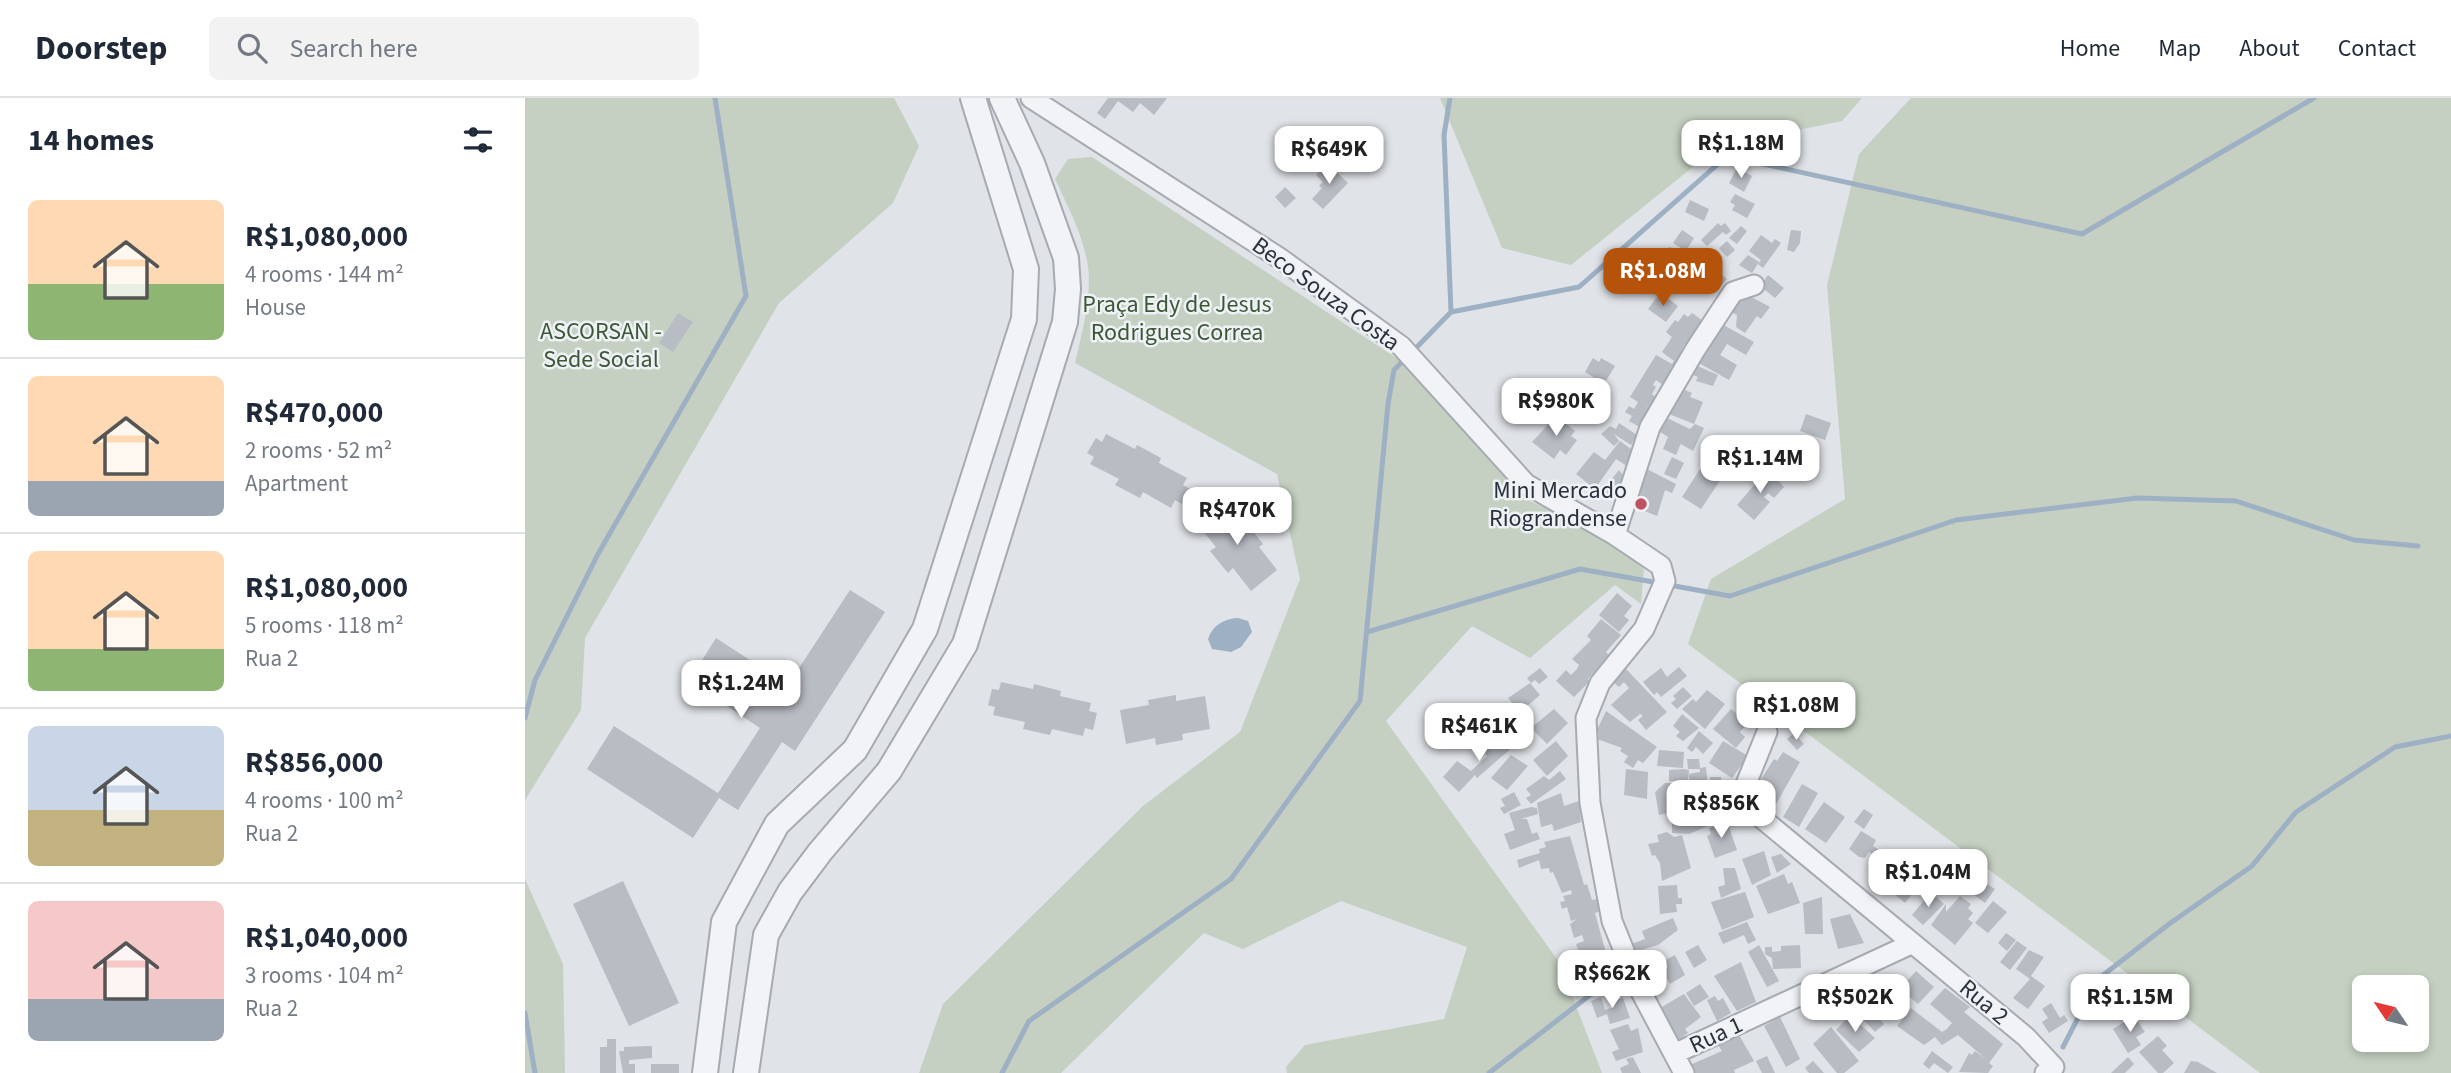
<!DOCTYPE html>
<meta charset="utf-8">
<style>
body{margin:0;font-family:"Source Sans 3",sans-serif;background:#f2f2f3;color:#1f2937;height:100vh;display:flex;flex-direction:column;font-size:26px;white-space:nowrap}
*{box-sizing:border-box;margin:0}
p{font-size:23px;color:#747a83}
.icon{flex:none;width:38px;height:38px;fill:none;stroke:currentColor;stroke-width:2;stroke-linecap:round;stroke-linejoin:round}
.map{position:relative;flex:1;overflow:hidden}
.sheet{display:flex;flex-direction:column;background:#fff;width:525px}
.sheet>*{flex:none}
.needle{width:46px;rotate:305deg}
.fabs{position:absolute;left:1827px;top:877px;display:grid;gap:14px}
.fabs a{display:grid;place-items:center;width:77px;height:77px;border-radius:10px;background:#fff;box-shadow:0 4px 10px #0003;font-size:35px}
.price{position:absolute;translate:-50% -60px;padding:0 16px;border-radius:14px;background:#fff;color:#222;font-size:23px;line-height:46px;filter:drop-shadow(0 2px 4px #0008)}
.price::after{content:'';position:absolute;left:50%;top:42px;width:21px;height:16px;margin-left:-10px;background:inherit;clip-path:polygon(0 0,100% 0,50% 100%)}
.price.on{background:#b45309;color:#fff}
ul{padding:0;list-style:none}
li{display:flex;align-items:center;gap:21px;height:175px;padding:0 28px}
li+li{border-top:2px solid #e0e1e3}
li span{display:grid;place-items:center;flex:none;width:196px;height:140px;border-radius:10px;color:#555}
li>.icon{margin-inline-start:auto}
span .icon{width:84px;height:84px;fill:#fffc;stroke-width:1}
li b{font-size:30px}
h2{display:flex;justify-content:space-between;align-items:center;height:84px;padding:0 28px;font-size:30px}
header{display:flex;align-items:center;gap:42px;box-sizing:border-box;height:98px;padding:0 35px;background:#fff;border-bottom:2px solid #e0e1e3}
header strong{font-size:33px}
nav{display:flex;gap:38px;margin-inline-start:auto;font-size:24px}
.search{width:490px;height:63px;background:#f2f2f3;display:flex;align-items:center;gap:18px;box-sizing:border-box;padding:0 24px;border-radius:10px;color:#747a83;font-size:26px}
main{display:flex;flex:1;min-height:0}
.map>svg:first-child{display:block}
.green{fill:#c5d0c2;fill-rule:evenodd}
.water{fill:#9eb0c4}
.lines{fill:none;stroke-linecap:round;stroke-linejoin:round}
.stream{stroke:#9eb0c4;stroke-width:5}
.building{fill:#b8bcc3}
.minor-casing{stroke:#a6aab1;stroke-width:23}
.tertiary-casing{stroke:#a6aab1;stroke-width:28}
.minor{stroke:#f2f3f6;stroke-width:19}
.tertiary{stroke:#f2f3f6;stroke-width:24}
.poi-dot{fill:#bf5262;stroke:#eff2f5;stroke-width:2.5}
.labels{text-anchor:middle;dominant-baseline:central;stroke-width:5;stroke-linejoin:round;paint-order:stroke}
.street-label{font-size:24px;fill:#2a313d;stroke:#eff2f5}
.park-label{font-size:24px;fill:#3f5739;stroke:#eff2f5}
.poi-label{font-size:24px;fill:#2a313d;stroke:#eff2f5;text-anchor:end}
</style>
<header>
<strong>Doorstep</strong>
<div class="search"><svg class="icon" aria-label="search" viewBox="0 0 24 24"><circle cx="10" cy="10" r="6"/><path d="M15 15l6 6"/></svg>Search here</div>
<nav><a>Home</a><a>Map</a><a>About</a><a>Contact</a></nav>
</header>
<main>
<section class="sheet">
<h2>14 homes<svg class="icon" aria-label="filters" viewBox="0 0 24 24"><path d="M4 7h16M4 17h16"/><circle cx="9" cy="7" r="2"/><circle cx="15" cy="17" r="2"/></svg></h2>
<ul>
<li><span style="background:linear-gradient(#ffd9b3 60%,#8fb573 0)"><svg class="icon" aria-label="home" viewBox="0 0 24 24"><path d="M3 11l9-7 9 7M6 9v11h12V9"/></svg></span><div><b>R$1,080,000</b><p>4 rooms · 144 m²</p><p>House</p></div></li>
<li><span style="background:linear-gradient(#ffd9b3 75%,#9aa5b1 0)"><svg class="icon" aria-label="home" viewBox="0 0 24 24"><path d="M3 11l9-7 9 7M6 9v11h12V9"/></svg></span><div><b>R$470,000</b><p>2 rooms · 52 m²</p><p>Apartment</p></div></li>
<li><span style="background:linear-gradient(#ffd9b3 70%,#8fb573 0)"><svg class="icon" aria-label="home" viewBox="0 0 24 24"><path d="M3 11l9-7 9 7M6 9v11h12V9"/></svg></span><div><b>R$1,080,000</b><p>5 rooms · 118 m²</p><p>Rua 2</p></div></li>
<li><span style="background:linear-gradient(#c9d6e8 60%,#c2b280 0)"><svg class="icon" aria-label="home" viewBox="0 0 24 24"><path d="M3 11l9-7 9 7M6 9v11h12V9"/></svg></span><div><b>R$856,000</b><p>4 rooms · 100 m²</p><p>Rua 2</p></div></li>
<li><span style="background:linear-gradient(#f6c9c9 70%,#9aa5b1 0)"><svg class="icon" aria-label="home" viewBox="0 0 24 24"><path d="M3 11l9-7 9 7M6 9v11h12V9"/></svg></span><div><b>R$1,040,000</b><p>3 rooms · 104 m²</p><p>Rua 2</p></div></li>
</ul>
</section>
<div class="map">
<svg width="1926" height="975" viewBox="0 0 1926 975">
<rect width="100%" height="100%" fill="#e0e3e7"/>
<path class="green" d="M0 0H369L394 48 368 105 254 205 60 540 56 612 0 702Z
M915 0H1337L1317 23 1194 48 1046 167 977 150Z
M1386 0H1926V975H1735L1163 546 1186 481 1320 401 1302 187 1334 56ZM1839 889H1892V942H1839Z
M567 59 885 269 1005 403 1085 440 1119 471 1116 506 1090 487 1005 560 947 528 861 623 1034 864 1077 975H762L761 969 780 947 919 921 942 849 816 803 718 851 679 835 536 975H394L418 906 618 708 715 634 775 481 752 376 550 265C557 235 567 199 563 168 558 137 543 109 530 81L543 61Z
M0 781 38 866 40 975H0Z"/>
<path class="water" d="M713 520 723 523 727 534 716 549 706 554 687 551 683 541C688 527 698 521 713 520Z"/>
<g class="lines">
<path class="stream" d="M925 0 919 37 926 214
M888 253 926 214 1054 189 1202 58 1557 136 1789 0
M1144 487 1205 498 1431 422 1612 400 1711 403 1829 442 1893 448
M842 534 1055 471 1134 485
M0 620 10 582 73 456 221 198 190 0
M0 915 10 975
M1538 949 1573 881 1644 826 1727 768 1771 714 1870 649 1926 638
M477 975 504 923 706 781 835 603 863 306 869 272 881 260
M964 975 1065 897"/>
</g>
<path class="building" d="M583 0H642L629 17 615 5 608 14 593 3 580 21 572 15Z
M802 65 823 85 798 111 787 101 797 90 794 88 798 84 791 77Z
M1212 70 1227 78 1219 94 1204 85Z
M760 89 771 100 760 110 750 99Z
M1210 96 1230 106 1222 120 1207 112 1210 107 1205 104Z
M1165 102 1184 111 1179 123 1160 114Z
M1193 125 1196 128 1200 125 1206 133 1201 137 1198 134 1182 148 1176 142Z
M1216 128 1222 133 1212 146 1204 140Z
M1157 132 1169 140 1161 153 1148 145Z
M1266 132 1276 133 1275 145 1269 154 1262 152Z
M1236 137 1247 145 1250 141 1256 145 1238 170 1233 166 1236 162 1224 153Z
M1202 143 1210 152 1202 159 1194 150Z
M1144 149 1157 153 1154 156 1160 160 1153 169 1137 157Z
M1223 157 1234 164 1227 175 1214 167Z
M1129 162 1146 174 1138 185 1133 182 1129 188 1117 179Z
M1189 170 1202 181 1197 187 1184 177Z
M1243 177 1259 190 1250 200 1235 188Z
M1219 195 1245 209 1236 221 1232 218 1220 235 1211 229 1212 217 1206 214Z
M1138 197 1153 208 1141 224 1123 211 1132 199 1135 201Z
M153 215 168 224 148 254 134 245Z
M1167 215 1181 225 1164 249 1160 246 1157 251 1162 254 1141 289 1131 282 1128 287 1131 289 1127 296 1132 300 1126 310 1121 308 1127 312 1116 330 1104 323 1107 318 1100 314 1104 308 1109 311 1113 304 1105 299 1131 257 1147 266 1149 263 1137 254 1147 239 1141 234 1150 222 1153 224 1159 216 1163 219Z
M1195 225 1229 244 1221 257 1202 246 1195 257 1212 267 1204 282 1172 264Z
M1068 260 1074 264 1076 260 1090 268 1079 286 1060 274Z
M1168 266 1193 277 1188 288 1171 283 1173 279 1163 275Z
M1158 291 1167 295 1165 299 1178 304 1169 326 1144 316 1154 294Z
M1281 316 1306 325 1300 342 1275 333Z
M1031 318 1050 333 1046 338 1052 342 1041 357 1035 352 1029 361 1007 344Z
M1140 319 1165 331 1170 326 1179 330 1168 353 1133 333Z
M1094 325 1112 337 1106 347 1089 336 1094 343 1089 348 1076 336 1085 328 1091 331Z
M581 336 610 351 612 347 636 360 634 365 662 380 658 387 665 391 657 406 650 402 646 410 618 394 615 400 590 387 594 381 565 366 569 359 562 355 571 340 577 344Z
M1143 339 1156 345 1151 357 1138 351Z
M1095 343 1110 354 1105 370 1091 361 1070 391 1051 376 1069 354 1080 362Z
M1189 352 1208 364 1201 375 1187 366 1185 368 1180 365Z
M1147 359 1159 365 1151 381 1139 376Z
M1177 368 1196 381 1176 411 1157 399Z
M1118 369 1151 386 1147 395 1140 392 1132 418 1107 408Z
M1243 371 1259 389 1249 400 1243 395 1239 399 1245 404 1229 422 1212 407Z
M1094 372 1104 384 1089 402 1077 393Z
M698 405 717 428 721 424 738 446 734 449 752 472 726 493 708 470 703 475 685 453 691 449 672 426Z
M325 492 360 514 270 653 257 644 213 712 194 700 168 740 62 671 89 628 193 695 235 630 164 583 191 540 263 587Z
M1092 495 1107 508 1099 518 1104 522 1094 534 1074 517Z
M1076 521 1096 537 1081 554 1084 557 1063 581 1065 583 1049 599 1031 583 1041 572 1046 577 1052 571 1054 567 1047 561 1066 542 1062 538Z
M1154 569 1162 578 1136 599 1132 594 1129 597 1118 584 1136 570 1142 579Z
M1015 570 1023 579 1014 586 1010 582 1006 585 1002 580Z
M1101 571 1142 614 1121 632 1113 622 1118 618 1115 616 1105 624 1086 607 1104 590 1099 584 1094 589 1088 584Z
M476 584 508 591 509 586 536 593 535 598 566 605 564 613 572 615 568 632 560 630 558 638 527 631 525 637 498 631 500 624 468 617 470 609 463 607 467 591 474 592Z
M1005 585 1015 597 1000 610 1002 613 997 617 983 600Z
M1158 589 1167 598 1152 611 1146 605 1151 601 1148 598Z
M1182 592 1200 606 1180 631 1157 611 1168 601 1171 604Z
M651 597V603L680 598 685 631 657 636 658 642 631 647 630 640 601 646 595 612 624 607 623 602Z
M1029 611 1043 625 1022 646 1006 630Z
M1206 611 1223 625 1215 634 1220 639 1211 650 1188 631Z
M1081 613 1132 649 1118 665 1113 662 1108 670 1099 664 1103 658 1095 653 1097 650 1072 641 1074 636 1071 634Z
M1157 616 1174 630 1158 643 1151 638 1155 634 1148 628Z
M1174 633 1188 645 1178 656 1171 649 1167 654 1162 650Z
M980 635 990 647 952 680 950 677 934 694 918 679 932 663 946 673 962 658 957 652Z
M1269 635 1279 646 1272 652 1262 641Z
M1031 643 1043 658 1022 678 1008 662Z
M1198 643 1223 658 1207 680 1184 665Z
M1134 652 1159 654 1158 670 1132 668Z
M1258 654 1275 664 1251 706 1229 692 1249 661 1252 663Z
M986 657 1003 668 982 692 966 680Z
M1162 661H1174L1175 670 1181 669 1183 690H1186L1185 679H1196L1197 688 1191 689 1193 707 1163 709V717L1192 708 1198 709 1200 721 1164 736 1147 735V714L1134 717 1130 694 1140 685 1163 686 1165 692 1164 676 1175 674V671H1163Z
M1101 671 1123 674 1122 701 1099 697Z
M1159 671 1164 672 1163 683H1144V672Z
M1035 673 1041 681 1006 706 1001 700 1006 697 1001 691 1019 678 1024 682Z
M1277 686 1293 695 1274 729 1258 719Z
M989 694 996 707 979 716 975 710 980 708 976 701Z
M1036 695 1039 708 1054 703 1056 724 1029 733 1027 726 1016 729 1012 705Z
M1299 704 1320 719 1301 745 1280 731Z
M1006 709 1012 710 1013 716 996 721H1002L1007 736 1012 734 1015 741 985 752 979 736 990 732 984 715Z
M1339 711 1348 717 1339 731 1329 724Z
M1202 724 1212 752 1190 760 1182 738 1186 736 1184 730Z
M1336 733 1351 742 1348 748 1353 751 1349 757 1344 754 1340 760 1334 759 1324 751Z
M1142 734 1149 739 1157 737 1166 770 1137 783 1135 765 1130 757 1127 758 1123 746 1134 744 1132 737Z
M1045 738 1059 787 1062 786 1067 802 1073 801 1076 813 1070 815 1081 855 1057 863 1051 846 1059 843 1057 837 1049 840 1045 826 1052 821 1046 823 1042 809 1037 811 1035 804 1040 803 1038 798 1047 796 1046 792 1037 795 1028 774 1025 775 1024 770 1016 771 1014 762 994 770 992 762 1015 755 1014 751 1021 749 1019 744Z
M1395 752 1402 758 1406 752 1413 757 1395 780 1381 770Z
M1239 753 1246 777 1227 787 1217 761Z
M1256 756 1266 766 1252 775 1246 759Z
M1378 769 1397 784 1380 805 1367 794 1375 784 1369 779Z
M1198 770H1210L1216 791 1196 800 1193 789 1200 787Z
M1259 776 1263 786 1267 784 1275 805 1243 816 1231 788Z
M1454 781 1470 791 1460 805 1445 794Z
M98 783 154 905 104 928 48 806Z
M1152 787 1153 800H1157V806H1151L1152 814 1135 816 1133 788Z
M1220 794 1229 819 1197 832 1186 804Z
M1406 794 1419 806 1398 827 1387 817Z
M1435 798 1446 806 1443 810 1448 815 1443 821 1448 825 1430 847 1406 827 1421 806V814Z
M1297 799 1298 836H1280L1278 805Z
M1468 803 1482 814 1463 835 1450 825Z
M1325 816 1339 845 1313 851 1305 821Z
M1148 820 1153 832 1133 847 1109 854 1106 846 1120 841 1117 833Z
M1222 824 1231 842 1223 846 1219 837 1198 846 1193 835Z
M1481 835 1491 842 1482 853 1473 845Z
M1492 843 1502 850 1485 872 1475 864Z
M1173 847 1182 862 1169 870 1160 854Z
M1234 847 1254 883 1242 889 1223 854Z
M1275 847 1276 870 1248 871 1247 860 1240 856V849H1247V854L1256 853V848Z
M1504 852 1519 859 1506 878 1520 888 1503 911 1488 900 1505 881 1491 871Z
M1150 857 1160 877 1145 886 1137 872 1143 869 1139 863Z
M1083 863 1092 893 1077 899 1066 868Z
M1216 864 1231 904 1212 913 1189 878Z
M1391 873 1409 889 1393 906 1375 891Z
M1363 883 1381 897 1371 910 1353 896Z
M1175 886 1184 899 1169 908 1161 895Z
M1344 887 1353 898 1347 902 1358 914 1353 919 1359 926 1350 934 1326 909 1337 899 1342 904 1345 901 1337 893Z
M1420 890 1445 909 1439 914 1478 946 1464 965 1468 968 1463 975 1434 974 1444 955 1447 957 1450 953 1461 961 1433 937 1417 947 1410 939 1399 947 1372 928 1386 910 1417 934 1422 931 1427 925 1405 906Z
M1159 896 1176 919 1160 931 1163 935 1154 942 1135 910Z
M1190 898 1193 903 1198 900 1206 915 1192 923 1182 902Z
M1076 899 1080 912 1089 909 1086 903 1098 900 1105 920 1085 926 1082 916 1072 920 1066 903Z
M1526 905 1535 920 1539 917 1543 923 1524 935 1517 924 1523 920 1517 911Z
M1325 917 1350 940 1334 954 1311 932Z
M1609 918 1620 934 1611 939 1616 947 1603 955 1588 931Z
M1255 919 1275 961 1261 969 1239 928Z
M1103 926 1106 933 1113 930 1118 954 1091 963 1087 954 1094 951 1085 932Z
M1306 929 1334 963 1319 975H1312L1288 946Z
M1214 937 1229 963 1209 972 1210 975H1169L1165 967 1197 953 1193 947Z
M1633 938 1642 948 1637 952 1649 965 1638 975H1633L1614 954Z
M82 941H91V975H75V949H82Z
M127 948V960L104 962V966H110V975H98L94 953H99V949Z
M1407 953 1428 969 1423 975 1409 965 1404 971 1398 966Z
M1242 958 1250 975H1237L1231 963Z
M1108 959 1116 975H1097L1095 970 1104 966 1101 961Z
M1603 959 1609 966 1600 975H1586Z
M1288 963 1299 975H1284L1280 970Z
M1666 963 1673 964 1692 975H1659Z
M126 966H154V975H126Z"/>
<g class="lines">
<g class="minor-casing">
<path id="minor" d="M506 0 756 161 876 248 1001 386 1090 437 1136 468 1140 483 1119 531 1075 585 1061 620 1065 705 1087 823 1114 890 1159 975
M1090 437 1125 329 1170 252 1208 194 1229 187
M1242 634 1219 691 1217 704 1501 939 1529 969 1520 975
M1149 956 1386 846"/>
</g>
<g class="tertiary-casing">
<path id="tertiary" d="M180 975 199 824 252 726 330 652 400 531 499 221 501 171 448 0
M221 975 241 837 265 794 295 754 364 673 440 546 540 224 543 191 541 160 507 65 477 0"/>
</g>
<use href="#minor" class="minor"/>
<use href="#tertiary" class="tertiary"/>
</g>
<circle class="poi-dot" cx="1116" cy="406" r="7"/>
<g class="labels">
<g class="street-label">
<text transform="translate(801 196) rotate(36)">Beco Souza Costa</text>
<text transform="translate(1459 904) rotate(40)">Rua 2</text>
<text transform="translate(1191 937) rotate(-25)">Rua 1</text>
</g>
<g class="park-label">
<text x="652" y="206">Praça Edy de Jesus<tspan x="652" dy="28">Rodrigues Correa</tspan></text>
<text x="76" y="233">ASCORSAN -<tspan x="76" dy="28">Sede Social</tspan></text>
</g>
<g class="poi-label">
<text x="1102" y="392">Mini Mercado<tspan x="1102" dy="28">Riograndense</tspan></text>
</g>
</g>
</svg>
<div class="fabs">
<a><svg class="needle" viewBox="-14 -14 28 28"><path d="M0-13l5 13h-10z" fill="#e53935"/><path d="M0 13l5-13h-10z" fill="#747a83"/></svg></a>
</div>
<b class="price" style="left:1216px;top:82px">R$1.18M</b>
<b class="price" style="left:804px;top:88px">R$649K</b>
<b class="price on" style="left:1138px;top:210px">R$1.08M</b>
<b class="price" style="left:1031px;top:340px">R$980K</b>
<b class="price" style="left:1235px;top:397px">R$1.14M</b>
<b class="price" style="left:712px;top:449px">R$470K</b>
<b class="price" style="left:216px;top:622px">R$1.24M</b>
<b class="price" style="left:1271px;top:644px">R$1.08M</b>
<b class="price" style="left:954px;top:665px">R$461K</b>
<b class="price" style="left:1196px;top:742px">R$856K</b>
<b class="price" style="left:1403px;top:811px">R$1.04M</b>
<b class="price" style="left:1087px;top:912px">R$662K</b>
<b class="price" style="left:1330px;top:936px">R$502K</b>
<b class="price" style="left:1605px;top:936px">R$1.15M</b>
</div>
</main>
